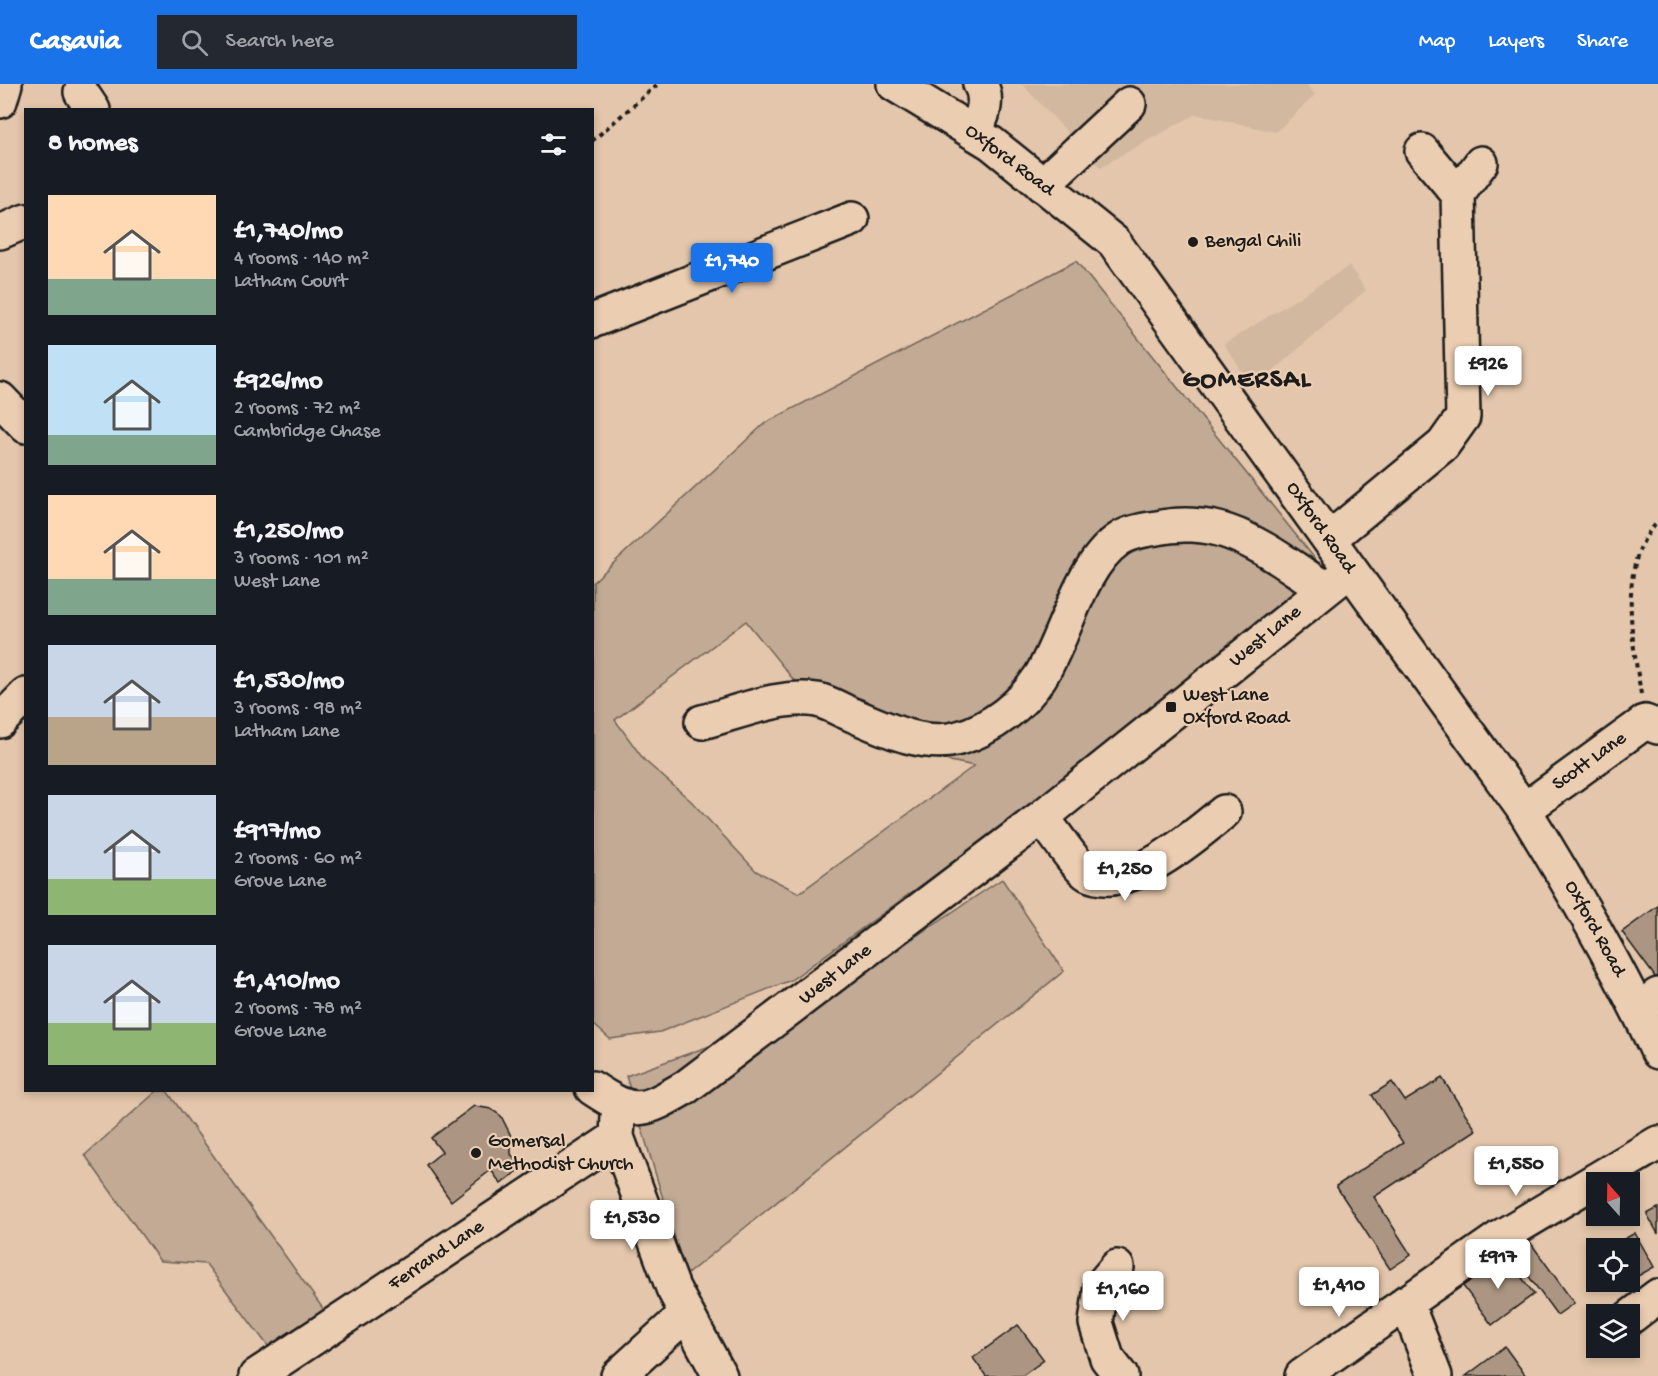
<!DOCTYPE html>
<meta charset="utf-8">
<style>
body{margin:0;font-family:"Gochi Hand",sans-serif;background:#242831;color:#f1f3f6;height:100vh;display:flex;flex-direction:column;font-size:22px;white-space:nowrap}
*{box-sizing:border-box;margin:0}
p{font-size:20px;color:#9ea1a6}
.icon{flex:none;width:33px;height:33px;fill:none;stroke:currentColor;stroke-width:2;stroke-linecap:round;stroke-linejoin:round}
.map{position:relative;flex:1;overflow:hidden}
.panel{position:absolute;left:24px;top:24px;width:570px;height:984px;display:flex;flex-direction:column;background:#171b24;border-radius:0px;box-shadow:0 3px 9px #0003}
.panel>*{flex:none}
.needle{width:39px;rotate:340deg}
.controls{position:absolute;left:1586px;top:1088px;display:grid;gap:12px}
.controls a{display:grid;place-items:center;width:54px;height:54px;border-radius:0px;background:#171b24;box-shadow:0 3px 9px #0003;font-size:30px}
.price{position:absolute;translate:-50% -51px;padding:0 14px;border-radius:6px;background:#fff;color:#222;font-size:20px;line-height:39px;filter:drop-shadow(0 2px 3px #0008)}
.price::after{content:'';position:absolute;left:50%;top:36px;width:18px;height:14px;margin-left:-9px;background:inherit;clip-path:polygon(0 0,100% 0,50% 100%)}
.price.active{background:#1a73e8;color:#fff}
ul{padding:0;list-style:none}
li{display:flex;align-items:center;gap:18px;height:150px;padding:0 24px}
li span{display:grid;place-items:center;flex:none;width:168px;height:120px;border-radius:0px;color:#555}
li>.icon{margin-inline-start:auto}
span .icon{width:72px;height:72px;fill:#fffc;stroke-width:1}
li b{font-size:26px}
h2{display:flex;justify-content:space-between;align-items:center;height:72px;padding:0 24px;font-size:26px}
header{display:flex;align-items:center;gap:36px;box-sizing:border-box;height:84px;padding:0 30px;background:#1a73e8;color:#fff}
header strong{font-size:28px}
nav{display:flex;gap:33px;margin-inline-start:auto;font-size:21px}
.search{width:420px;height:54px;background:#242831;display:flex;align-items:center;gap:15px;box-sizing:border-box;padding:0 21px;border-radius:0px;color:#9ea1a6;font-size:22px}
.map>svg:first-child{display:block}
.built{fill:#d2b89f}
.green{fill:#c2aa94;stroke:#6f6358;stroke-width:1.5;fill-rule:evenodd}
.building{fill:#ac9683;stroke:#1c1c1c;stroke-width:1.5}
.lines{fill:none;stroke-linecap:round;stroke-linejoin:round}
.minor-casing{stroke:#1c1c1c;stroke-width:38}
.major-casing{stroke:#1c1c1c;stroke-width:38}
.path{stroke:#1c1c1c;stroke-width:4;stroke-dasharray:4.5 4.5;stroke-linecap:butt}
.minor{stroke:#ebcdb1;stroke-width:33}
.major{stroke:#ebcdb1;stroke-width:33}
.poi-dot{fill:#1c1c1c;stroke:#ebcdb1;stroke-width:2}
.labels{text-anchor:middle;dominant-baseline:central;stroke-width:4.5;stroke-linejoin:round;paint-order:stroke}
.street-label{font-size:20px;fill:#1c1c1c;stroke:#ebcdb1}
.poi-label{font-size:20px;fill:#1c1c1c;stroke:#ebcdb1;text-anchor:start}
.district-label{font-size:26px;font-weight:bold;letter-spacing:1.5px;fill:#1c1c1c;stroke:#ebcdb1}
</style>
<header>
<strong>Casavia</strong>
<div class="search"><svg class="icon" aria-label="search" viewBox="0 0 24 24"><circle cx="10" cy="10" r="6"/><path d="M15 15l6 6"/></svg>Search here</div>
<nav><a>Map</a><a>Layers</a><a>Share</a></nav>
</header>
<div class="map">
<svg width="1658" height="1292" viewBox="0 0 1658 1292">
<rect width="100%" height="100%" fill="#e3c6ab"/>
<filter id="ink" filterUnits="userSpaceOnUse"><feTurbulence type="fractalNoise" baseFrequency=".0167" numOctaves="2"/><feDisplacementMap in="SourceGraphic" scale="12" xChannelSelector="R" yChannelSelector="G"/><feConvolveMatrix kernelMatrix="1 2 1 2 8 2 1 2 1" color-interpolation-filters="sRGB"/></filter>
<g filter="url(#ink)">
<path class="built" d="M1022 0H1306L1315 11 1276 48 1196 30 1100 83Z
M1349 182 1366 206 1253 304 1224 260Z"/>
<path class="green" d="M1076 177 1324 486 1187 608 791 896 660 948 610 955 593 940V498L765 339ZM746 537 808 614 902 667 974 682 799 809 756 787 691 717 644 676 615 636Z
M1002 795 1064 887 686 1191 626 992 799 930Z
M157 1007H167L324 1226 268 1262 206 1180 160 1177 85 1071Z"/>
<path class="building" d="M1658 822V892L1656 894 1622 848Z
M1442 994 1476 1046 1374 1113 1411 1171 1390 1185 1336 1102 1403 1059 1372 1011 1392 998 1405 1017Z
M474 1022 491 1025 501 1032 511 1052V1070L521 1084 501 1100 491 1086 451 1117 426 1081 442 1068 431 1054Z
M1658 1124V1150L1647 1130Z
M1635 1149 1654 1183 1629 1197V1164L1610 1163Z
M1525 1151 1574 1219 1557 1231 1508 1164Z
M1505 1171 1534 1210 1492 1241 1463 1202Z
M1018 1241 1044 1276 1022 1292H986L973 1274Z
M1505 1263 1526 1292H1466Z"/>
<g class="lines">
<g class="minor-casing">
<path id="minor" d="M81 8 93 26
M0 17 5 0
M973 48C983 36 989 14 980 0
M1422 67 1458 110
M1042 101 1129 20
M0 148 26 137
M592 237 852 135
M0 315 26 342
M1329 455 1443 361 1463 333 1458 110 1481 79
M0 637 26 611
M702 638C737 629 780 610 817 616 827 618 837 624 846 628 879 642 923 665 959 654 991 645 1022 621 1040 593 1065 554 1079 483 1118 456 1129 448 1144 446 1157 444 1179 439 1206 440 1228 448 1263 460 1295 486 1326 505
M1524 726 1645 638 1658 643
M1042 733C1051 744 1078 785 1088 790 1129 810 1193 753 1224 728
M1638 925 1658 911
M592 1004C635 1033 643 1028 686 1003L1042 733 1349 487
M618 1032 617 1053 673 1204 720 1292
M1117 1183 1101 1202 1096 1239 1107 1274 1121 1292
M1406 1218 1435 1292
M1629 1234 1658 1212
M256 1292 617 1053
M618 1292 686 1230
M1302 1292 1502 1152 1658 1059"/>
</g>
<g class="major-casing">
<path id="major" d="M894 0 991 59 1114 158 1524 726C1572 804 1619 884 1658 968"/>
</g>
<path class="path" d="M592 57 658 0
M1641 610C1633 559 1616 478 1658 438"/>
<use href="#minor" class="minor"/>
<use href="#major" class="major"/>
</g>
</g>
<g class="poi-dot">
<circle cx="1193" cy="158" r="6"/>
<rect x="1165" y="617" width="12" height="12" rx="3"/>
<circle cx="476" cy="1069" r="6"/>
</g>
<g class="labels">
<g class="street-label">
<text transform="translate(1009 77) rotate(37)">Oxford Road</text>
<text transform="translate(1320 444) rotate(55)">Oxford Road</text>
<text transform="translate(1266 553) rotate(-39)">West Lane</text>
<text transform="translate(1590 678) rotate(-36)">Scott Lane</text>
<text transform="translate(1594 845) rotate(61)">Oxford Road</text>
<text transform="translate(836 891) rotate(-38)">West Lane</text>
<text transform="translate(437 1172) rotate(-34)">Ferrand Lane</text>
</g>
<g class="poi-label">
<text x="1205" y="158">Bengal Chili</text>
<text x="1183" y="612">West Lane<tspan x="1183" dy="23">Oxford Road</tspan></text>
<text x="488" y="1058">Gomersal<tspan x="488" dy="23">Methodist Church</tspan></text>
</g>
<g class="district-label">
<text x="1247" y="297">GOMERSAL</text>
</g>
</g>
</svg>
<div class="controls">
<a><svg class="needle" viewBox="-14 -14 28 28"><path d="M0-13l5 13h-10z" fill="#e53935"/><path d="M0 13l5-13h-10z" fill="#9ea1a6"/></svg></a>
<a><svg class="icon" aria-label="locate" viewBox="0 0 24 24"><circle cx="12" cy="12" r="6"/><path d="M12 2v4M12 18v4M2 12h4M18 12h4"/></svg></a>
<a><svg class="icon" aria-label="layers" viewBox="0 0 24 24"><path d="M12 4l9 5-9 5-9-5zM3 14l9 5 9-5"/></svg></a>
</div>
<b class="price active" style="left:732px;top:210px">£1,740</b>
<b class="price" style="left:1488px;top:313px">£926</b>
<b class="price" style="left:1125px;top:818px">£1,250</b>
<b class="price" style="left:1516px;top:1113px">£1,550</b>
<b class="price" style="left:632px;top:1167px">£1,530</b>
<b class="price" style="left:1498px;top:1206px">£917</b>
<b class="price" style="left:1339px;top:1234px">£1,410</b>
<b class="price" style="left:1123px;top:1238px">£1,160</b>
<section class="panel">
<h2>8 homes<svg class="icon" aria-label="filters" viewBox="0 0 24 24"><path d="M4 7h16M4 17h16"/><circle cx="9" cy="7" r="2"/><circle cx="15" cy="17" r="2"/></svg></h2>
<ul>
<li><span style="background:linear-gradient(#ffd9b3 70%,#7fa58c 0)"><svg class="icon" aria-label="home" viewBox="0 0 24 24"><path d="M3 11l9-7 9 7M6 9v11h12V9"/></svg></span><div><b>£1,740/mo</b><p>4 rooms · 140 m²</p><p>Latham Court</p></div></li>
<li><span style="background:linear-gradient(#bfe0f5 75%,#7fa58c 0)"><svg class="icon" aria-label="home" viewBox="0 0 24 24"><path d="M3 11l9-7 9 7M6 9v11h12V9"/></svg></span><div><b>£926/mo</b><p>2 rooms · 72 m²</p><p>Cambridge Chase</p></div></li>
<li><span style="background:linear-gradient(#ffd9b3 70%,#7fa58c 0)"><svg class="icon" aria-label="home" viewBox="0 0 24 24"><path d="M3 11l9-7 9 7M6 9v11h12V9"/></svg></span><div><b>£1,250/mo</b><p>3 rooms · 101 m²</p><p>West Lane</p></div></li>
<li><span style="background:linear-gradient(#c9d6e8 60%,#b9a48a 0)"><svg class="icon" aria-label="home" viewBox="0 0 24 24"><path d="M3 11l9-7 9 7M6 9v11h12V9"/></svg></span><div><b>£1,530/mo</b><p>3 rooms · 98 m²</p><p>Latham Lane</p></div></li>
<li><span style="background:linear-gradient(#c9d6e8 70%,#8fb573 0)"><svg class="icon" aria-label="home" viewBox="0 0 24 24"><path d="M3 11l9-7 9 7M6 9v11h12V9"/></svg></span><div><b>£917/mo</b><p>2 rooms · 60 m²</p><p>Grove Lane</p></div></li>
<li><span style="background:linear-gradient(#c9d6e8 65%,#8fb573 0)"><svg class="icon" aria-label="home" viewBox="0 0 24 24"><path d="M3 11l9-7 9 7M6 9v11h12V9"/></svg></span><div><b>£1,410/mo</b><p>2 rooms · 78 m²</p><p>Grove Lane</p></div></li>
</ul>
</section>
</div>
